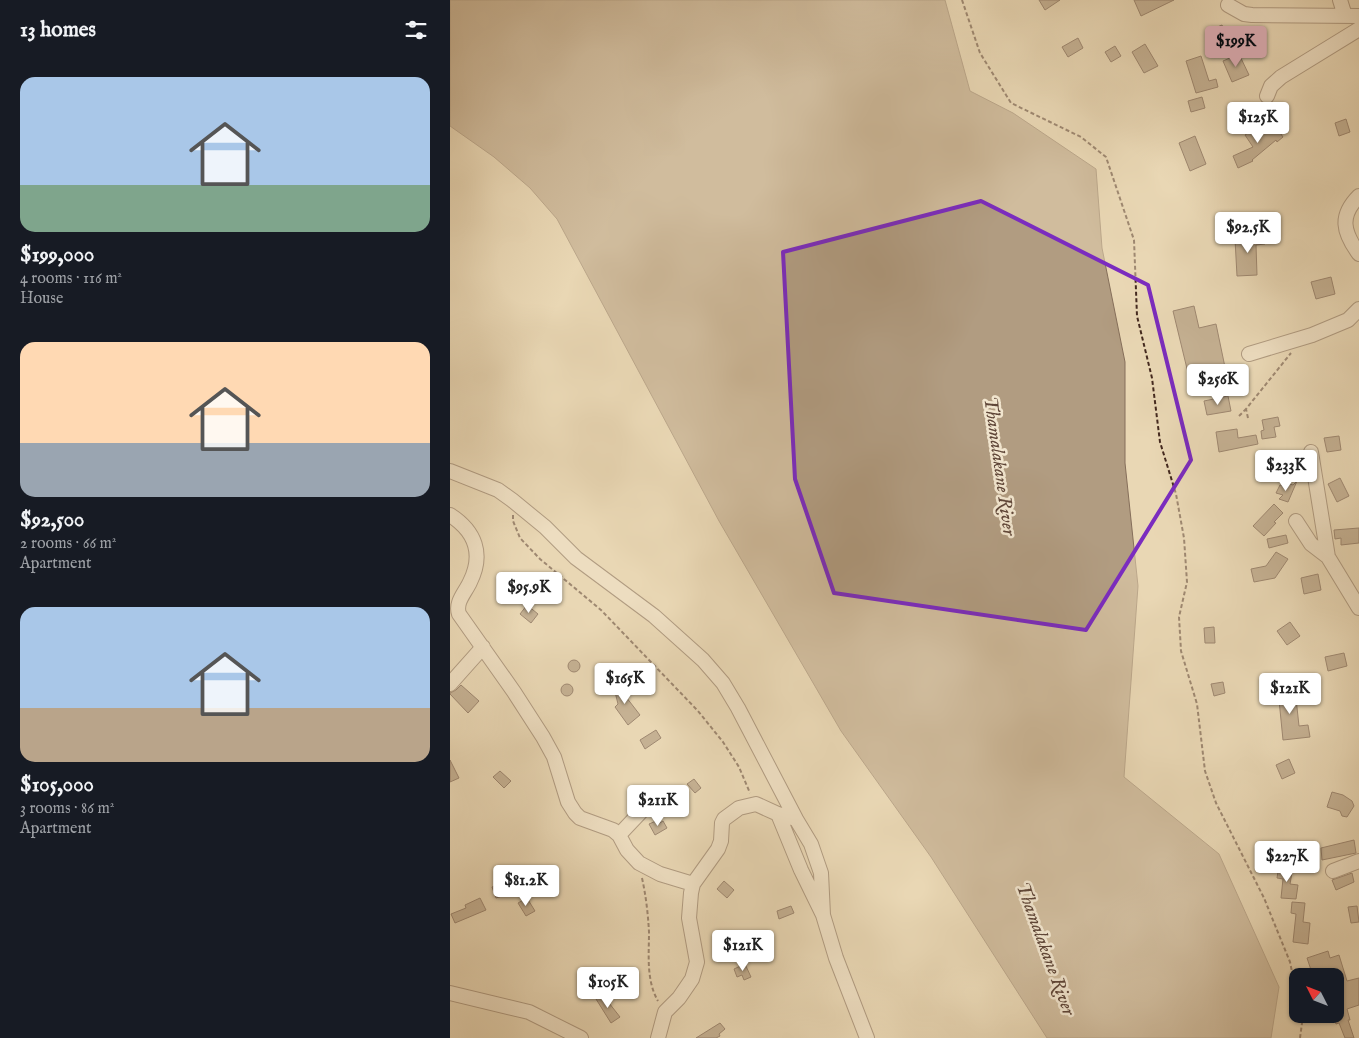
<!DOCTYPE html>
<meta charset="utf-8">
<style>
body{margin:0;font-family:"IM FELL English",serif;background:#20242c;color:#f1f3f6;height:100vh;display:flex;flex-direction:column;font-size:19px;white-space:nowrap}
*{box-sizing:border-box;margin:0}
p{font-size:16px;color:#9ea1a6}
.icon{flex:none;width:28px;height:28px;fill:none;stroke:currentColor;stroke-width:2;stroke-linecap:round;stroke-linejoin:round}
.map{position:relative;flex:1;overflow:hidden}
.panel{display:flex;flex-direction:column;background:#171b24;width:450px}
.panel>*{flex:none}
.needle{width:32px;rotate:312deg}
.buttons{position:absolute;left:839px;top:968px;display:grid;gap:10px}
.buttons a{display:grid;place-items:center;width:55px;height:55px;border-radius:10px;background:#171b24;box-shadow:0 1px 4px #0004;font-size:25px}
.price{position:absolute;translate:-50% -42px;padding:0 11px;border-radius:5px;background:#fff;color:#222;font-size:16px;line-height:32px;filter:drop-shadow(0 1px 2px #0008)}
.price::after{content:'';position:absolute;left:50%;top:30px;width:15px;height:11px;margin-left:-8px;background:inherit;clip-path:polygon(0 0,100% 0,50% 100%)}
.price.current{background:#c59692;color:#111}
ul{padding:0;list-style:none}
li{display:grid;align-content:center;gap:10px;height:265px;padding:0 20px}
li span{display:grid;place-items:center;height:155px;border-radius:15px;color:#555}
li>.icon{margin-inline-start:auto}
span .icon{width:90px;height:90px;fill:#fffc;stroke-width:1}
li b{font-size:21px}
h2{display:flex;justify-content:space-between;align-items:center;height:60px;padding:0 20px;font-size:21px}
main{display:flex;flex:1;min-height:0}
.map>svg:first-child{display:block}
.water{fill:#b19c81;stroke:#856e5a}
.building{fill:#9a836c;stroke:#44291f}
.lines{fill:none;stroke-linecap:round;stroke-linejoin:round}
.minor-casing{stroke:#6d5444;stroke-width:16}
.path{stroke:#44291f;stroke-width:2;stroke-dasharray:4 2.5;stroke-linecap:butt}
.minor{stroke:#f1e5ce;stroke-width:14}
.marked{fill:none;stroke:#7b2cbf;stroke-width:4;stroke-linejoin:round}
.labels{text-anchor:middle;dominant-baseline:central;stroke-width:5;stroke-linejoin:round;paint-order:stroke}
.water-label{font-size:19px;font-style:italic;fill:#5f4638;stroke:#f1e5ce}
</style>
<main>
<section class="panel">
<h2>13 homes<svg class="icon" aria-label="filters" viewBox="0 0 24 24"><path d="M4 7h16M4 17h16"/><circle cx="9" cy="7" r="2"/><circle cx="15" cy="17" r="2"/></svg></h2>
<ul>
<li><span style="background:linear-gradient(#a9c7e8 70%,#7fa58c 0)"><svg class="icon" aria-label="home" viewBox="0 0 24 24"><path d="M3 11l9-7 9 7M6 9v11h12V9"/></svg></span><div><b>$199,000</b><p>4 rooms · 116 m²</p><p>House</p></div></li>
<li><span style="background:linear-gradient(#ffd9b3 65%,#9aa5b1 0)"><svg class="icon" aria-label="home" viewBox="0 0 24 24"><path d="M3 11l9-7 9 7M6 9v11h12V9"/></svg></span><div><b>$92,500</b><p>2 rooms · 66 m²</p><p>Apartment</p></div></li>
<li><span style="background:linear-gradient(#a9c7e8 65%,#b9a48a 0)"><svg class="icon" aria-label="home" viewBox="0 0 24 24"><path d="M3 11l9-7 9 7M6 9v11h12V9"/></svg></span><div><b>$105,000</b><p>3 rooms · 86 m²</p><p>Apartment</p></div></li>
</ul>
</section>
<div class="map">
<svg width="909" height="1038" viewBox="0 0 909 1038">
<rect width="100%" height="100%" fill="#e9d7b4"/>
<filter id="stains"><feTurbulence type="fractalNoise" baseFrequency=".004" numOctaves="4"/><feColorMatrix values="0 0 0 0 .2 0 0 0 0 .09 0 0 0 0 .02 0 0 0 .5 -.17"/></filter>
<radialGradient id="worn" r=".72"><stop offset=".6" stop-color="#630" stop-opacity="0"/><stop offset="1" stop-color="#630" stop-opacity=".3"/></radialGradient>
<path class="water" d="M0 0H495L520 91 563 113 646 169 652 248 675 362V463L688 586 674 777 769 854 829 987 821 1038H597L481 857 391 731 269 521 107 219 80 188 44 157 0 126Z"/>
<path class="building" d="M589 0H610L595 10Z
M684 0H724L691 16Z
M772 25 778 39 766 44 760 30Z
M628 38 633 48 618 57 612 47Z
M695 44 708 66 694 73 682 52Z
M665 46 671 56 661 62 655 52Z
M789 54 799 75 782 82 773 61Z
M751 56 759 81 766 79 768 87 746 93 736 61Z
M752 97 755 108 741 112 738 101Z
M896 119 900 132 889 136 885 123Z
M824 124 833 137 827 142 826 140 802 160 803 161 788 168 783 156 803 147 795 135 807 127 811 133Z
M745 136 756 164 740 171 729 143Z
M814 234 815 244 806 245 807 275 787 276 785 239 792 238V235Z
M881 277 885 294 866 299 861 282Z
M744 306 749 328 766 324 776 372 764 375 763 371 739 377 723 311Z
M778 396 781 411 757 415 754 401Z
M828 417 830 426 824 427 826 437 812 439 811 431 814 430 812 420Z
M787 429 788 438 806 435 808 444 769 452 766 432Z
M889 436 891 450 877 452 874 438Z
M890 478 899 496 887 502 878 484Z
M847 481 838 502 829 499 833 495 826 493 830 485 835 487 837 483 843 485Z
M824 504 833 513 824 522 826 523 814 536 803 526Z
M909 528V543L891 545V538L885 539 884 530Z
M836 535 838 543 819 548 817 539Z
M826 552 838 559 825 578 804 582 801 569 816 566Z
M868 574 871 590 854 594 851 578Z
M77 605 88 614 81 623 70 614Z
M840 622 850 636 837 645 827 631Z
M764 627 765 643H755L754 628Z
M894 653 897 666 878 671 875 657Z
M118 666a6 6 0 1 1 12 0a6 6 0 1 1-12 0Z
M170 682 173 693 190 715 178 725 165 707 168 704 163 684Z
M773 682 775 693 764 696 761 684Z
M111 690a6 6 0 1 1 12 0a6 6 0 1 1-12 0Z
M11 685 29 701 18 713 0 694V693L6 690Z
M845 689 849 726 858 725 860 737 833 740 829 700 821 701 820 692Z
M206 730 211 738 195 749 190 740Z
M839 759 845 773 832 779 826 765Z
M0 760 9 778 0 782Z
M50 771 61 781 54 788 43 777Z
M244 779 251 788 245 793 237 784Z
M882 792 893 795 902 801 904 806 897 817 892 816 890 811 877 807Z
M206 821 208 824 213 821 217 828 205 835 199 824Z
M904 840 906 853 872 860 871 848Z
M829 865 843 867 840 884 848 885 846 899 831 898 833 879 827 878Z
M902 873 904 882 886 890 882 880Z
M274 881 284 890 277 898 267 889Z
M51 884 55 895 46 898 42 887Z
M30 898 36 910 5 923 1 914 16 908 15 905Z
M77 898 85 911 76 916 68 903Z
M842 902 855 903 853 922 860 923 858 944 843 942 846 914 841 913Z
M341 906 344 913 329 919 327 911Z
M907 906 909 922 901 923 898 907Z
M878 951 880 958 889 955 897 981 909 978V1005L897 1009 900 1020H898L904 1038H895L889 1023 886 1024 883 1014H885V976H863L857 958Z
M295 964 301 977 294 980 292 975 287 977 284 969Z
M152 994 170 1017 161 1023 146 999Z
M270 1023 275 1029 269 1034 270 1036 266 1038H246Z"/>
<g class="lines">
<g class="minor-casing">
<path id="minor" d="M890 0 895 16
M778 5 794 14 802 15 909 16
M817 96 821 86 831 77 909 29
M909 196C889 216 893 232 909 254
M799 354 862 335 898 320 909 309
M861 452 878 557 909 608
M0 471 48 490 62 500 95 527 126 558 204 616 253 660 273 683 288 708 346 819 361 844 371 873 373 915
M0 515C25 531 34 554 20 582 15 593 5 602 9 614L64 692 93 737 104 757 118 802 125 813 130 818 163 830 169 835 177 850 189 863 210 874 243 884
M846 521 861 544 878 557
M0 684 33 647
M328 814 351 870 373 915 386 958 417 1038
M169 835 203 799
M883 871 909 861
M0 993 79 1012 131 1038
M208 1038 215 1012 229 998 242 979 247 962 239 918 241 893 243 884 268 849 271 841 272 823 274 819 289 808 306 804 328 814 346 819"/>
</g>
<path class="path" d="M512 0 530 53 561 103 631 137 656 157 684 240 687 316 702 378 710 442 726 494 734 538 737 582 729 617 731 651 747 704 755 771 766 803 814 898 840 962 848 1001
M789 416 796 409
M798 418 796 409 841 353
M63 515V521L70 538 90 559 151 610 248 711 273 742 289 767 300 793
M192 878C196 896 198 914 199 932 199 955 196 980 208 1001
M850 1038 852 1023 850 1014"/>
<use href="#minor" class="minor"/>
</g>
<path d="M0 0H909V1038H0ZM531 201 698 285 741 460 636 630 384 593 345 479 333 252Z" fill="#e9d7b4" fill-opacity=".55" fill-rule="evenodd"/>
<path class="marked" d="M531 201 698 285 741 460 636 630 384 593 345 479 333 252Z"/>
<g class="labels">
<g class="water-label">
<text transform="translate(549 466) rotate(82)">Thamalakane River</text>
<text transform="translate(595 949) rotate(70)">Thamalakane River</text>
</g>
</g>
<rect width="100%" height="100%" filter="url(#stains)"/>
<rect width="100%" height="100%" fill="url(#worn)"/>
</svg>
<div class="buttons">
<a><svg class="needle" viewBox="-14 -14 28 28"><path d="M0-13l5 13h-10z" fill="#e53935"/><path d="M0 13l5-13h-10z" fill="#9ea1a6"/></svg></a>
</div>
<b class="price current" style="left:786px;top:68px">$199K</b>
<b class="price" style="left:808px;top:144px">$125K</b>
<b class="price" style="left:798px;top:254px">$92.5K</b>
<b class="price" style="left:768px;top:406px">$256K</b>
<b class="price" style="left:836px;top:492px">$233K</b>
<b class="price" style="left:79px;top:614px">$95.9K</b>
<b class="price" style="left:175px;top:705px">$165K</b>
<b class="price" style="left:840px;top:715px">$121K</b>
<b class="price" style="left:208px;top:827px">$211K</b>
<b class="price" style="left:837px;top:883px">$227K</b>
<b class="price" style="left:76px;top:907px">$81.2K</b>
<b class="price" style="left:293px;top:972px">$121K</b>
<b class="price" style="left:158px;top:1009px">$105K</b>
</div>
</main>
